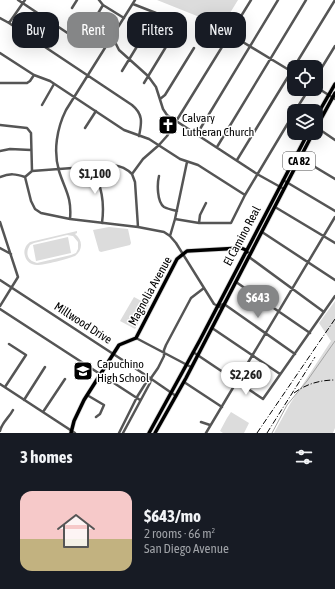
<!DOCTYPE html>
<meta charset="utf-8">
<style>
body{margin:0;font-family:"Asap Condensed",sans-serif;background:#242831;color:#f1f3f6;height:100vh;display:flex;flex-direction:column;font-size:15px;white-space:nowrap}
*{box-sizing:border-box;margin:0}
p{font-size:13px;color:#9ea1a6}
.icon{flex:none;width:22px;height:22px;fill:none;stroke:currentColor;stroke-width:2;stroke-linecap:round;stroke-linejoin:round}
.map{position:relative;height:433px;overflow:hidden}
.panel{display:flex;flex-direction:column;background:#171b24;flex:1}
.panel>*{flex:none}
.top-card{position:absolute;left:12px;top:12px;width:311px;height:36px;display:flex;gap:8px}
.tools{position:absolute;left:287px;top:60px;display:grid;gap:8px}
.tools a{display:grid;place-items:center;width:36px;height:36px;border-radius:8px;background:#171b24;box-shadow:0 4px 16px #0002;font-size:20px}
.price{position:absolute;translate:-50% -34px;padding:0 9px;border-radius:14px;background:#fff;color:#222;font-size:13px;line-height:26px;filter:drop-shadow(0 1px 2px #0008)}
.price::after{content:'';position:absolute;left:50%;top:24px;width:12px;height:9px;margin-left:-6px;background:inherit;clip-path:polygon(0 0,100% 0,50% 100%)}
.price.active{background:#858687;color:#fff}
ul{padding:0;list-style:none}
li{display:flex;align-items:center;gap:12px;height:100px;padding:0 20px}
li span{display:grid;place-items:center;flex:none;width:112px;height:80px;border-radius:12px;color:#555}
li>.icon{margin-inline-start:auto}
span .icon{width:48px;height:48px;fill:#fffc;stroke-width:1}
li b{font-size:17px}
h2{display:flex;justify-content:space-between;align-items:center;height:48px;padding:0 20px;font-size:17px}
.pill{padding:0 14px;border-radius:12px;background:#171b24;box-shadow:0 4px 16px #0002;font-size:14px;line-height:36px}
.pill.active{background:#858687;color:#fff}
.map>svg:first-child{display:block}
.green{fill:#dcdcdc;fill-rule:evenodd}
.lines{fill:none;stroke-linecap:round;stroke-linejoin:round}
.stream{stroke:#a3a3a3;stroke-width:1}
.major-casing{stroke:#dbdbdb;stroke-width:5}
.minor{stroke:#555;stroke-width:2.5}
.major{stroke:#000;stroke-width:3.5}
.rail{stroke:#000;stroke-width:1;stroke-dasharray:6 2 1 2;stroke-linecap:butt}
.labels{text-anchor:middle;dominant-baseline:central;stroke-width:3;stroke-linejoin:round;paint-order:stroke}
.shield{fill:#fff;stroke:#4c4c4c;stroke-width:1}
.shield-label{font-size:11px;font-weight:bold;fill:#000}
.poi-label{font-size:12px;fill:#000;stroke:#fff;text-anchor:start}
.street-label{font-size:12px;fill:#000;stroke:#fff}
</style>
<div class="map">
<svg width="335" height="433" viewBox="0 0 335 433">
<rect width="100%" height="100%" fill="#fff"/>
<path class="green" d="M157 0H238L222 26Z
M109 227 128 229 131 243 130 245 101 252 99 251 93 230Z
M77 231V233L75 234C83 240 83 250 75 256 67 259 45 265 37 265 31 265 26 261 25 256 23 250 26 245 30 242ZM67 235 73 236 78 242V249L76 253 71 255 37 263C29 261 26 256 28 249L30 245 34 243Z
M68 237 71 253 36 261 33 245Z
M134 297 149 305 135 329 120 321Z
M335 301V428L333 433H274L290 404 331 341 319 323Z
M231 412 249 423 244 433H223L220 431 227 418Z"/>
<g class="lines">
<path class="stream" d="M272 433 287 405 307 381 335 341"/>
<g class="major-casing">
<path id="major" d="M316 117 335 84
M316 128 335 93
M71 433 74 421 84 400 119 345 136 338 177 259 187 251 241 248 246 250 247 252
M149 433 200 340 308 133
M155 433 186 378 313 133"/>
</g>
<path class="minor" d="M18 0 81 42 103 5
M99 0 103 5 124 18
M133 4 156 13
M72 8 77 0
M0 18 9 23 132 105C143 114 142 122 139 136
M9 23 25 0
M218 27 294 73
M113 38 119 50 148 76 156 87 163 109 167 115 257 174 284 189
M0 53 34 75 50 81 124 130 149 139 180 159 198 165 245 195
M122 71 144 35
M316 77 335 46
M0 83H27L30 81 34 75
M144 83 175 32
M316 87 335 99
M160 99 165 95 194 48
M42 105 54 84
M295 111 309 89
M0 125 27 128 31 133 32 171
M316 127 335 140
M85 128 96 111
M197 134 278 0
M217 147 306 0
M0 151 10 149 31 150
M300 158 335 179
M237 160 335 0
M93 167C101 187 105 201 102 223
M159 176C157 184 157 202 164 207 168 209 173 210 177 211
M0 177C10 173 16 174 25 177L32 171 113 165C121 166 126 168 132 174
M25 177 31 201 35 209 41 213 70 219 138 227 164 232 170 236 176 243 214 304 222 308
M283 180 335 211
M275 207 335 243
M70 219C72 197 65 190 59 171 53 151 57 128 66 110L135 0
M175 219 199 223H231L245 195 294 113
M0 222 18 277 0 306
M199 223 200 215 206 203
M138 227 135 182 132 174 143 159 159 145 167 136 251 0
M262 232 335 280
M170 236 175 219 187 162
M0 248 11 254
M249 257 324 312
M0 280 147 376 176 396
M236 282 310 333
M217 306 224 304 295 354
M0 309 140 400
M212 328 280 374
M136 338 191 367
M193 352 263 399 335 296
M184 382 222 407
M0 384 75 433
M5 387 26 355 9 344
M87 395 104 405 100 414 96 417
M24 400 45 367
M43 412 65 379
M201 422 210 425
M0 431C2 422 9 418 13 410
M119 433 137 397 147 381 151 378 158 368 164 356V350L166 345 191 298 204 288
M123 433 150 383 151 379
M206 433 335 217"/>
<use href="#major" class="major"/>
<path class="rail" d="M294 393C306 384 320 380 335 380
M257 433 335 319
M267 433 315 357"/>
</g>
<defs>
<g id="church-square" transform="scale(1)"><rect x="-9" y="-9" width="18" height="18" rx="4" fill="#000" stroke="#fff"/><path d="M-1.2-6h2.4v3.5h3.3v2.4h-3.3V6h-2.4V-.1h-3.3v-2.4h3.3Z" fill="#fff"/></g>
<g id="school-square" transform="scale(1)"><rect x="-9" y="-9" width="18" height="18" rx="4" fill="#000" stroke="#fff"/><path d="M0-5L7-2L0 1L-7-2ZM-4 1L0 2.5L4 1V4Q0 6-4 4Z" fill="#fff"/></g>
</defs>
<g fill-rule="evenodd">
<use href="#church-square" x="168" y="125"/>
<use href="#school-square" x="83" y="371"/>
</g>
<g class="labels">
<rect class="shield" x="283" y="152" width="32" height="18" rx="3"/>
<g class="shield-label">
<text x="299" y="161">CA 82</text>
</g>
<g class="poi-label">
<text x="182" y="118">Calvary<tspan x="182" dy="14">Lutheran Church</tspan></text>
<text x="97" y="364">Capuchino<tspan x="97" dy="14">High School</tspan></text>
</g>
<g class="street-label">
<text transform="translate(242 236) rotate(-62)">El Camino Real</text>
<text transform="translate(150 291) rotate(-61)">Magnolia Avenue</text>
<text transform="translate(83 323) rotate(33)">Millwood Drive</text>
</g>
</g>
</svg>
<div class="tools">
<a><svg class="icon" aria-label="locate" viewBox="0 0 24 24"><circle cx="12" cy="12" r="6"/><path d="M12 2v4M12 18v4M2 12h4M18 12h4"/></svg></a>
<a><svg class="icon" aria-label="layers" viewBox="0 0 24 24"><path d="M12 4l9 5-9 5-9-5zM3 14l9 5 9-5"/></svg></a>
</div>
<b class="price" style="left:95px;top:195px">$1,100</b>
<b class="price active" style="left:258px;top:319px">$643</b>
<b class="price" style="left:246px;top:396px">$2,260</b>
<div class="top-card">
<a class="pill">Buy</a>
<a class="pill active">Rent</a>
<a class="pill">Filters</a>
<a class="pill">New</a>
</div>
</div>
<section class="panel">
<h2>3 homes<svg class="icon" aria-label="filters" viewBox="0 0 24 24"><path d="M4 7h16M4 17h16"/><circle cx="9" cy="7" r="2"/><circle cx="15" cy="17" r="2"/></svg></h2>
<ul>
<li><span style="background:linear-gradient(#f6c9c9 60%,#c2b280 0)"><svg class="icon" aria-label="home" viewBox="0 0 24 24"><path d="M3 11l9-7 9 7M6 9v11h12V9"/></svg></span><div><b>$643/mo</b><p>2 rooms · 66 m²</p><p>San Diego Avenue</p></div></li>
</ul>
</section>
